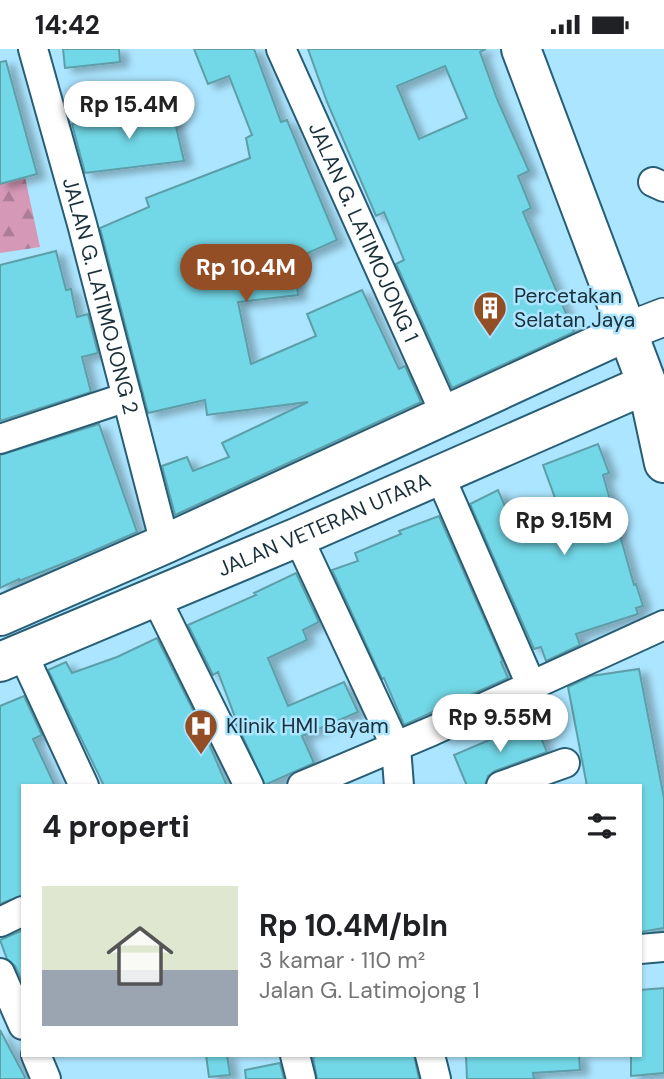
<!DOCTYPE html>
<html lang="id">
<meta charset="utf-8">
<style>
body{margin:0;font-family:"DM Sans",sans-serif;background:#f6f6f6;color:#202124;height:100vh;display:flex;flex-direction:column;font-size:26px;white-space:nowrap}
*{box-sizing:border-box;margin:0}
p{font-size:23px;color:#757577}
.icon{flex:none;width:38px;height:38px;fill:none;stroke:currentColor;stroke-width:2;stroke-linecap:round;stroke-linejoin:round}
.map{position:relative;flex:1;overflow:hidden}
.panel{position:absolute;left:21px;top:735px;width:621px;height:273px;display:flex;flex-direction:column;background:#fff;border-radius:0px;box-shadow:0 2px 5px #0004}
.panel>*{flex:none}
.price{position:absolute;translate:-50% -60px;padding:0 16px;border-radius:24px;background:#fff;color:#222;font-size:23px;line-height:46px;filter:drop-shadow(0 2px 4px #0008)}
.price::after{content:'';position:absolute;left:50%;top:42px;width:21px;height:16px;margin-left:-10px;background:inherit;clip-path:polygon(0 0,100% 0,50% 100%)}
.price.current{background:#944e26;color:#fff}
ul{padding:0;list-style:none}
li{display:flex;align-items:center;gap:21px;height:175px;padding:0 21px}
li+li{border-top:2px solid #e0e0e0}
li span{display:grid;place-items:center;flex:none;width:196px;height:140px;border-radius:0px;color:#555}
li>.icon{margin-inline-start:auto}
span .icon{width:84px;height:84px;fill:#fffc;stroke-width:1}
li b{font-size:30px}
h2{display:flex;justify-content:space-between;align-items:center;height:84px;padding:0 21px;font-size:30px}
.status{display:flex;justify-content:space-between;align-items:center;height:49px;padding:0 35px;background:#fff;direction:ltr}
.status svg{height:19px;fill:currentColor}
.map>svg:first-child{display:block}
.forest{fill:url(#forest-firs)}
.building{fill:#72d7e6;stroke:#5d9ea8;stroke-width:2;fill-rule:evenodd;filter:url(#shadow)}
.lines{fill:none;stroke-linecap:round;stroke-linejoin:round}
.minor-casing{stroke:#275e75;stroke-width:32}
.major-casing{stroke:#275e75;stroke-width:40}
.highway-casing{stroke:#275e75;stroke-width:42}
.minor{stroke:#fff;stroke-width:28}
.major{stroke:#fff;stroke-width:37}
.highway{stroke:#fff;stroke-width:38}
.labels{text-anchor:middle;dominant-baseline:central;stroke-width:5;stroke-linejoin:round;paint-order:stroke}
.street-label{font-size:21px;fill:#19303a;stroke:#ace5ff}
.poi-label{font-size:21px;fill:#19303a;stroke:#ace5ff;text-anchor:start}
</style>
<div class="status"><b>14:42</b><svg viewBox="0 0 49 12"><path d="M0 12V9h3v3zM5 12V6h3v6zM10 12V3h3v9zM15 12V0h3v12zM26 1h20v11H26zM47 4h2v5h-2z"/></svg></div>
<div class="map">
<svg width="664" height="1030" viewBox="0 0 664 1030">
<defs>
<pattern id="forest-firs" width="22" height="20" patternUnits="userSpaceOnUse" patternTransform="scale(1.75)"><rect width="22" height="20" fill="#d599b7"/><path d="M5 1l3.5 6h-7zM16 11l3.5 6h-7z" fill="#ac7d96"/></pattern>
<filter id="shadow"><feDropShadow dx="8" dy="4.5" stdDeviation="3.5" flood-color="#0004"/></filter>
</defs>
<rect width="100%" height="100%" fill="#ace5ff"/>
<path class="forest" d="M25 128 40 198 0 204V131Z"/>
<path class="building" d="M63 0H119L120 13 65 19Z
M194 0H254L281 73 287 71 337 191 294 210 298 246 238 253 251 315 316 287 307 265 362 241 399 320 405 317 421 353 175 466 162 417 187 408 193 422 229 408 222 394 308 353 207 366 205 351 148 364 100 179 149 158 146 149 250 109 246 89 252 86 229 27 208 35Z
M308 0H486L480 3 497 50 529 122 518 127 531 159 523 163 574 283 452 339 396 215 404 211 384 163 376 167 327 53ZM445 17 467 69 419 90 397 37Z
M6 12 37 125 0 135V13Z
M171 56 184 112 85 124 72 75Z
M56 202 66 241 71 240 77 268 88 265 98 304 82 308 91 343 0 372V216Z
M99 375 137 483 77 509 19 532V530L0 539V406Z
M598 395 609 424 603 426 634 536 636 535 643 557 636 559 638 565 576 585 580 596 546 612 541 598 534 600 470 455 498 441 519 490 553 475 552 472 562 468 543 416Z
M439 467 503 612 501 613 508 629 404 676 384 629 382 630 332 521 358 512 355 504 401 485 399 482Z
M296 524 319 573 303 581 307 591 268 609 288 657 344 633 358 663 302 687 314 714 265 736 241 684 218 623 213 626 188 576 256 546 254 544Z
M157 589 203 681 227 737H104L48 621 66 613 72 624 117 608Z
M639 620 664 749V879L640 883V737H587L568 638 591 627Z
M24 647 42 686 33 690 55 737H23V846L0 855V657Z
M534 672 547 703 495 722 488 727 485 737H467L454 706Z
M23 881V934L15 917 7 910 0 891Z
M664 939V1024L631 1027V1006H640V941Z
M0 981 26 1030H0Z
M206 1006H227L230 1026 209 1028Z
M319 1006H414L419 1030H317L313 1008Z
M466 1006H579L580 1021 533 1024 534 1030H467Z
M280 1014 284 1030H246L245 1021Z"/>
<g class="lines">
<g class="minor-casing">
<g id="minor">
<path id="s1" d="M33 0 82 175 165 495"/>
<path id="s2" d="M281 0 446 367"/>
<path d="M653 133 664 138"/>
<path d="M0 390 127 348"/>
<path d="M440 427 531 636"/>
<path d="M298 488 396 698 399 737"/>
<path d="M155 547 249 737"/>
<path d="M22 603 84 737"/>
<path d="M302 737 432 682 664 576"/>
<path d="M501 737 565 714"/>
<path d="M0 873 23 862"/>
<path d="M640 900 664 898"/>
<path d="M0 924 23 976"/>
<path d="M36 1006 46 1030"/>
<path d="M295 1006 301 1030"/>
<path d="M430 1006 436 1030"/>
</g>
</g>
<g class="major-casing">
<path id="major" d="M628 282 664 268"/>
</g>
<g class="highway-casing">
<g id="highway">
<path d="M521 0 647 335 664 414"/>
<path d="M0 567 165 495 628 282"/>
<path id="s3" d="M0 613 298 488 647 335"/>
</g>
</g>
<use href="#minor" class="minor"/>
<use href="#major" class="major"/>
<use href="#highway" class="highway"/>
</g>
<defs>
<g id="building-pin" transform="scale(1.75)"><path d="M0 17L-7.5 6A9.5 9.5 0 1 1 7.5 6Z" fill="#944e26" stroke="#ace5ff"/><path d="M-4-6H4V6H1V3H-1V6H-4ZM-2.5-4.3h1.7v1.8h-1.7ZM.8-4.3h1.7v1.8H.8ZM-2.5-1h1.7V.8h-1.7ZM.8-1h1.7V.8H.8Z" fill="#fff"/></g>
<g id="hospital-pin" transform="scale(1.75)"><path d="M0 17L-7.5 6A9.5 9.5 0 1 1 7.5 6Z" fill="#944e26" stroke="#ace5ff"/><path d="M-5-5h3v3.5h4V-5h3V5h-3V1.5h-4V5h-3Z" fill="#fff"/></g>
</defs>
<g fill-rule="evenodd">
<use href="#building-pin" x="490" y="259"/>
<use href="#hospital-pin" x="201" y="677"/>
</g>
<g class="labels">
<g class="street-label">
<text stroke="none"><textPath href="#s2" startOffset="201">JALAN G. LATIMOJONG 1</textPath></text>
<text stroke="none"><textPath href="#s1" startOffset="256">JALAN G. LATIMOJONG 2</textPath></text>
<text stroke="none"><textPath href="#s3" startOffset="352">JALAN VETERAN UTARA</textPath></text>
</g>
<g class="poi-label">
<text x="514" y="247">Percetakan<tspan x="514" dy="24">Selatan Jaya</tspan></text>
<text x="226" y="677">Klinik HMI Bayam</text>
</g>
</g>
</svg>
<b class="price" style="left:129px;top:92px">Rp 15.4M</b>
<b class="price current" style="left:246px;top:255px">Rp 10.4M</b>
<b class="price" style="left:564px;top:508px">Rp 9.15M</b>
<b class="price" style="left:500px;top:705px">Rp 9.55M</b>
<section class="panel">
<h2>4 properti<svg class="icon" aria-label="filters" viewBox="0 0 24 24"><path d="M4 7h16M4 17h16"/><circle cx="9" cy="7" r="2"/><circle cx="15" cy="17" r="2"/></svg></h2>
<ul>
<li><span style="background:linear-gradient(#dfe7d0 60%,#9aa5b1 0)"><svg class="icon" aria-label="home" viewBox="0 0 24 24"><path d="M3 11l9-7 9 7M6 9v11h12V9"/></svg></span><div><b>Rp 10.4M/bln</b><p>3 kamar · 110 m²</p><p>Jalan G. Latimojong 1</p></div></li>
</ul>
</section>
</div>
